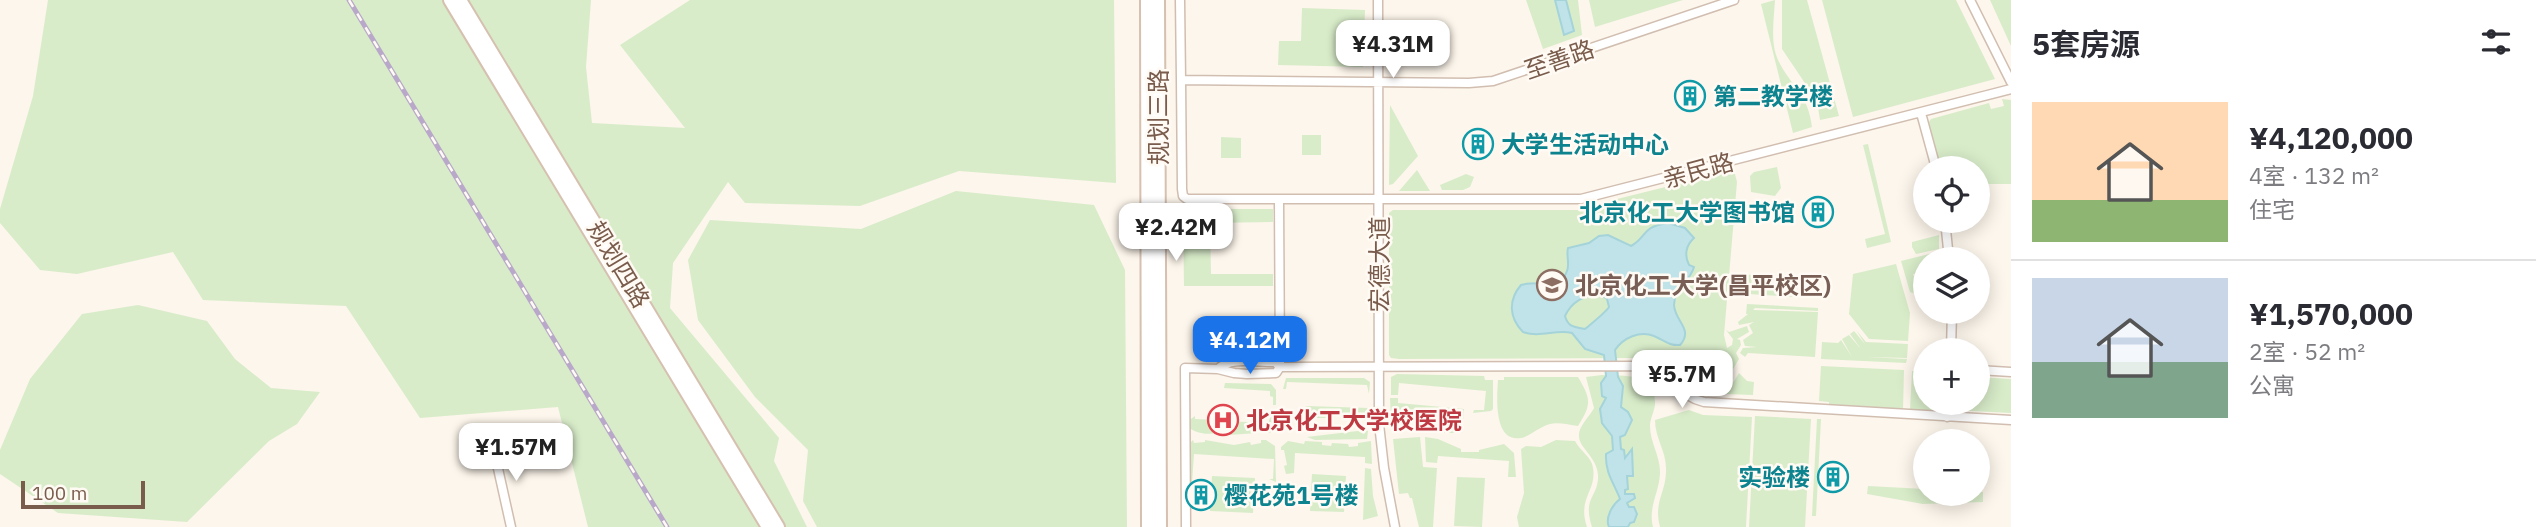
<!DOCTYPE html>
<html lang="zh">
<meta charset="utf-8">
<style>
body{margin:0;font-family:"IBM Plex Sans","Noto Sans SC",sans-serif;background:#f7f7f7;color:#2b2b33;height:100vh;display:flex;flex-direction:column;font-size:26px;white-space:nowrap}
*{box-sizing:border-box;margin:0}
p{font-size:23px;color:#7c7c81}
.icon{flex:none;width:38px;height:38px;fill:none;stroke:currentColor;stroke-width:2;stroke-linecap:round;stroke-linejoin:round}
.map{position:relative;flex:1;overflow:hidden}
.side{display:flex;flex-direction:column;background:#fff;width:525px}
.side>*{flex:none}
.fabs{position:absolute;left:1913px;top:156px;display:grid;gap:14px}
.fabs a{display:grid;place-items:center;width:77px;height:77px;border-radius:50%;background:#fff;box-shadow:0 4px 18px #0003;font-size:35px}
.scale{position:absolute;left:21px;bottom:18px;width:124px;box-sizing:border-box;padding-left:7px;border:4px solid #7a5c4d;border-top:0;font-size:19px;line-height:24px;white-space:nowrap;color:#7a5c4d;-webkit-text-stroke:5px #fffaf3;paint-order:stroke}
.price{position:absolute;translate:-50% -60px;padding:0 16px;border-radius:14px;background:#fff;color:#222;font-size:23px;line-height:46px;filter:drop-shadow(0 2px 4px #0008)}
.price::after{content:'';position:absolute;left:50%;top:42px;width:21px;height:16px;margin-left:-10px;background:inherit;clip-path:polygon(0 0,100% 0,50% 100%)}
.price.current{background:#1a73e8;color:#fff}
ul{padding:0;list-style:none}
li{display:flex;align-items:center;gap:21px;height:175px;padding:0 21px}
li+li{border-top:2px solid #e1e1e2}
li span{display:grid;place-items:center;flex:none;width:196px;height:140px;border-radius:0px;color:#555}
li>.icon{margin-inline-start:auto}
span .icon{width:84px;height:84px;fill:#fffc;stroke-width:1}
li b{font-size:30px}
h2{display:flex;justify-content:space-between;align-items:center;height:84px;padding:0 21px;font-size:30px}
main{display:flex;flex:1;min-height:0}
.map>svg:first-child{display:block}
.green{fill:#d8ecc9}
.water{fill:#bfe3e8;stroke:#a5d3da;stroke-width:2;fill-rule:evenodd}
.lines{fill:none;stroke-linecap:round;stroke-linejoin:round}
.minor-casing{stroke:#d1beb0;stroke-width:11}
.secondary-casing{stroke:#d6c0b0;stroke-width:16}
.minor{stroke:#fff;stroke-width:8}
.secondary{stroke:#fff;stroke-width:12}
.rail-casing{stroke:#b9a8c9;stroke-width:5}
.rail{stroke:#fffaf3;stroke-width:2.5;stroke-dasharray:8;stroke-linecap:butt}
.labels{text-anchor:middle;dominant-baseline:central;stroke-width:5;stroke-linejoin:round;paint-order:stroke}
.street-label{font-size:24px;fill:#7a5c4d;stroke:#fffaf3}
.culture-label{font-size:24px;font-weight:bold;fill:#0d838f;stroke:#fffaf3;text-anchor:start}
.education-label{font-size:24px;font-weight:bold;fill:#785e54;stroke:#fffaf3;text-anchor:start}
.health-label{font-size:24px;font-weight:bold;fill:#be3a42;stroke:#fffaf3;text-anchor:start}
</style>
<main>
<div class="map">
<svg width="2011" height="527" viewBox="0 0 2011 527">
<rect width="100%" height="100%" fill="#fdf6ec"/>
<path class="green" d="M48 0H591L586 67 592 123 685 128 620 45 690 0H1114L1116 183 959 171 860 206 745 203 728 182 673 263 670 308 779 438 774 461 807 527H588L558 407 420 418 346 306 203 300 173 252 77 274 40 270 0 223V209L33 96Z
M1526 0H1578L1582 35 1543 49Z
M1589 0H1683L1595 27Z
M1775 0C1774 18 1770 43 1778 60 1791 87 1808 93 1812 127L1793 133 1761 4Z
M1782 0H1807L1839 116 1820 120 1817 101 1782 49Z
M1822 0H1956L1995 79 1853 117Z
M1990 0H2011V46Z
M1302 8 1365 10 1363 67 1278 65 1279 41H1301Z
M2002 99 2011 100V184H1978V168H1940L1929 122 1931 119 1989 103 1991 109 2004 106Z
M1390 105 1418 156 1393 184 1389 185Z
M1302 135H1321V155H1302Z
M1221 137 1241 138V158H1221Z
M1868 144 1891 242 1867 248 1865 239 1885 234 1863 145Z
M1777 167 1781 188 1775 196 1751 192 1750 176 1754 172Z
M1417 170 1430 191H1399Z
M1734 170 1737 182 1724 335 1727 348 1732 345 1733 339 1726 330 1729 332 1747 326 1749 332 1737 339 1740 340 1741 345 1736 353 1739 359 1720 391C1694 398 1682 377 1662 364 1656 360 1648 359 1641 358L1399 359 1391 358 1389 355V213L1393 210H1580L1605 202Z
M1466 174 1474 177 1470 187 1463 190H1442L1440 185Z
M956 191 1094 205 1125 270 1127 527H817L803 501 808 450 755 397 698 320 688 260 710 220 861 229Z
M1183 209H1273V222L1210 223 1211 274H1273V286H1184Z
M1939 235V249L1916 254 1912 247V242Z
M1933 253 1943 259H1925V271L1913 274 1915 280 1925 278V293L1918 295 1910 292 1901 261Z
M1896 264 1910 313 1908 341 1869 339 1849 314 1853 274Z
M1744 274 1752 275 1751 289 1809 292V298L1748 294 1743 290Z
M1747 304 1818 308V311L1755 308 1753 310 1818 312 1815 357 1748 353 1745 357 1740 353 1743 348 1757 347 1745 346 1743 340 1753 333 1749 325 1754 322 1739 325 1738 322 1748 314H1746Z
M138 305 207 321 235 359 271 388 320 392 297 424 269 441 187 522 58 513 0 474V450L30 379 82 314Z
M1856 330 1866 342 1908 344 1907 358 1866 357 1907 359 1906 363 1821 359 1822 342 1838 343 1841 340 1852 357 1842 339 1849 335 1861 349 1850 334 1854 331 1865 344Z
M1821 366 1904 370 1903 410 1829 407V402L1819 401Z
M1912 371 1925 372V402L1944 403V411L1910 410Z
M1739 373 1747 381 1754 382 1753 395 1726 394Z
M1397 374 1484 376 1485 380H1493V409L1491 411 1473 413 1474 410H1484L1486 391 1399 383 1398 395H1391V377Z
M1602 375C1624 376 1657 372 1655 405 1654 412 1650 419 1650 426 1650 443 1661 457 1660 474 1659 493 1648 507 1653 527H1592C1582 497 1599 497 1598 475 1597 457 1579 448 1579 436 1578 427 1590 416 1594 408L1586 377Z
M1504 377H1578C1591 399 1592 404 1578 426 1570 425 1558 422 1550 424 1540 426 1531 436 1521 438 1493 443 1497 396 1498 380H1504Z
M1978 377 2011 379V413L1953 410V403L1978 402Z
M1286 378H1364L1370 382 1369 394 1367 385 1287 382 1286 389H1283Z
M1225 383 1271 384 1276 390V405H1273V397L1270 396V391L1224 388Z
M1390 398H1398V403L1464 409 1463 421 1447 420 1425 412 1411 419 1393 422 1391 419Z
M1307 406 1369 408 1368 422 1349 413H1341L1333 418H1304L1305 407Z
M1689 410 1703 415 1752 417 1746 527H1660C1653 501 1667 492 1666 468 1666 451 1655 438 1655 420Z
M1272 414H1275V426L1270 433H1267V429L1259 428 1258 433 1228 435 1227 421 1268 423Z
M1195 416V419L1218 420 1217 432C1209 436 1195 433 1188 427V421Z
M1426 416 1444 424 1459 425 1462 433H1443L1417 422V420Z
M1755 416 1811 419 1805 527H1749Z
M1817 419H1821L1816 516H1812Z
M1366 430 1368 431 1367 439 1315 440 1307 437Z
M1420 437 1423 467 1437 468 1433 527H1419L1412 498H1410L1408 493 1399 494 1393 439Z
M1425 437 1438 439 1461 449V452H1479V450L1504 444 1514 453 1516 477H1508L1509 461 1438 456 1437 463 1426 462Z
M1193 440 1194 443 1205 442V440L1234 445 1250 442 1251 445 1261 443V440H1266L1275 446 1276 482 1269 479H1273L1274 459 1194 454 1189 527 1188 445Z
M1556 440 1575 441C1580 451 1592 457 1593 468 1597 491 1577 498 1587 527H1519L1517 517 1524 493 1521 449 1526 446 1541 447Z
M1288 441 1304 444 1305 441 1322 442V445L1331 446 1332 443 1348 444 1349 447 1358 446V443L1371 441 1372 464 1365 463V457L1295 453 1294 473 1286 474 1284 466 1287 465 1284 450H1281V447Z
M1365 468 1371 469 1373 496 1378 516 1363 520Z
M1312 474 1346 476 1344 512 1310 511Z
M1212 476 1255 478 1253 513 1210 511Z
M1457 477 1485 478 1482 527 1454 526Z
M1868 486 1925 489V494L1983 492V502L1923 504 1867 494Z"/>
<path class="water" d="M1555 0H1566L1574 31 1564 35Z
M1668 223 1685 228 1694 238C1686 245 1684 255 1689 265L1694 267C1690 282 1674 288 1674 305 1675 322 1694 329 1680 345 1669 346 1664 340 1654 336 1640 330 1623 338 1615 350L1618 377 1623 386 1621 407 1628 412 1632 420 1625 435 1620 437 1621 449 1624 450 1625 458 1632 449 1633 476H1627L1628 489 1625 490V494H1634L1635 498 1627 503 1629 507H1634L1637 514 1634 522 1630 523 1628 527H1609C1605 518 1612 505 1620 499 1614 483 1605 473 1606 454L1613 450 1612 436 1602 423 1600 409 1606 398 1602 396 1601 383 1606 376 1604 355 1585 349 1572 333C1556 329 1540 338 1523 332 1509 318 1508 300 1521 285 1538 280 1561 290 1567 271 1570 264 1566 256 1568 248L1589 243 1599 236 1608 235 1631 246C1648 237 1640 227 1668 223ZM1600 294 1607 299 1609 307C1605 313 1591 324 1585 329 1574 327 1568 327 1565 316 1572 301 1584 295 1600 294Z"/>
<g class="lines">
<g class="minor-casing">
<path id="minor" d="M1180 0 1181 80 1469 83 1493 81 1734 0
M1378 0 1379 424 1384 468 1395 527
M1970 0 2011 82
M1181 80 1182 189 1183 196 1187 199H1581L2011 89
M1921 113 1936 168
M1279 200 1280 367
M1945 220 1949 259
M1951 350 1952 312
M1218 369C1229 357 1254 362 1270 362H1275L1280 367 1643 366C1667 373 1679 396 1704 402L2011 420
M1978 370 2011 372
M1947 417 1948 402
M493 446 511 527
M1186 527 1185 368 1218 369 1234 373 1247 374 1276 373 1280 367"/>
</g>
<g class="secondary-casing">
<path id="secondary" d="M450 0 768 527
M460 0 778 527
M1147 0 1148 527
M1158 0 1160 527"/>
</g>
<use href="#minor" class="minor"/>
<use href="#secondary" class="secondary"/>
<g class="rail-casing">
<path id="rail" d="M349 0 667 527"/>
</g>
<use href="#rail" class="rail"/>
</g>
<defs>
<g id="building-ring" transform="scale(1.575)"><circle r="9.5" fill="#fffaf3" stroke="#0f9aa8" stroke-width="1.5"/><path d="M-4-6H4V6H1V3H-1V6H-4ZM-2.5-4.3h1.7v1.8h-1.7ZM.8-4.3h1.7v1.8H.8ZM-2.5-1h1.7V.8h-1.7ZM.8-1h1.7V.8H.8Z" fill="#0f9aa8"/></g>
<g id="university-ring" transform="scale(1.575)"><circle r="9.5" fill="#fffaf3" stroke="#8d6e63" stroke-width="1.5"/><path d="M0-5L7-2L0 1L-7-2ZM-4 1L0 2.5L4 1V4Q0 6-4 4Z" fill="#8d6e63"/></g>
<g id="hospital-ring" transform="scale(1.575)"><circle r="9.5" fill="#fffaf3" stroke="#e0444e" stroke-width="1.5"/><path d="M-5-5h3v3.5h4V-5h3V5h-3V1.5h-4V5h-3Z" fill="#e0444e"/></g>
</defs>
<g fill-rule="evenodd">
<use href="#building-ring" x="1690" y="96"/>
<use href="#building-ring" x="1478" y="144"/>
<use href="#building-ring" x="1818" y="212"/>
<use href="#university-ring" x="1552" y="285"/>
<use href="#hospital-ring" x="1223" y="420"/>
<use href="#building-ring" x="1833" y="477"/>
<use href="#building-ring" x="1201" y="495"/>
</g>
<g class="labels">
<g class="street-label">
<text transform="translate(1559 59) rotate(-19)">至善路</text>
<text transform="translate(1158 117) rotate(-90)">规划三路</text>
<text transform="translate(1698 170) rotate(-15)">亲民路</text>
<text transform="translate(619 264) rotate(59)">规划四路</text>
<text transform="translate(1379 264) rotate(-90)">宏德大道</text>
</g>
<g class="culture-label">
<text x="1713" y="96">第二教学楼</text>
<text x="1501" y="144">大学生活动中心</text>
<text x="1795" y="212" text-anchor="end">北京化工大学图书馆</text>
<text x="1810" y="477" text-anchor="end">实验楼</text>
<text x="1224" y="495">樱花苑1号楼</text>
</g>
<g class="education-label">
<text x="1575" y="285">北京化工大学(昌平校区)</text>
</g>
<g class="health-label">
<text x="1246" y="420">北京化工大学校医院</text>
</g>
</g>
</svg>
<div class="fabs">
<a><svg class="icon" aria-label="locate" viewBox="0 0 24 24"><circle cx="12" cy="12" r="6"/><path d="M12 2v4M12 18v4M2 12h4M18 12h4"/></svg></a>
<a><svg class="icon" aria-label="layers" viewBox="0 0 24 24"><path d="M12 4l9 5-9 5-9-5zM3 14l9 5 9-5"/></svg></a>
<a>+</a>
<a>−</a>
</div>
<div class="scale">100 m</div>
<b class="price" style="left:1393px;top:80px">¥4.31M</b>
<b class="price" style="left:1176px;top:263px">¥2.42M</b>
<b class="price current" style="left:1250px;top:376px">¥4.12M</b>
<b class="price" style="left:1682px;top:410px">¥5.7M</b>
<b class="price" style="left:516px;top:483px">¥1.57M</b>
</div>
<section class="side">
<h2>5套房源<svg class="icon" aria-label="filters" viewBox="0 0 24 24"><path d="M4 7h16M4 17h16"/><circle cx="9" cy="7" r="2"/><circle cx="15" cy="17" r="2"/></svg></h2>
<ul>
<li><span style="background:linear-gradient(#ffd9b3 70%,#8fb573 0)"><svg class="icon" aria-label="home" viewBox="0 0 24 24"><path d="M3 11l9-7 9 7M6 9v11h12V9"/></svg></span><div><b>¥4,120,000</b><p>4室 · 132 m²</p><p>住宅</p></div></li>
<li><span style="background:linear-gradient(#c9d6e8 60%,#7fa58c 0)"><svg class="icon" aria-label="home" viewBox="0 0 24 24"><path d="M3 11l9-7 9 7M6 9v11h12V9"/></svg></span><div><b>¥1,570,000</b><p>2室 · 52 m²</p><p>公寓</p></div></li>
</ul>
</section>
</main>
